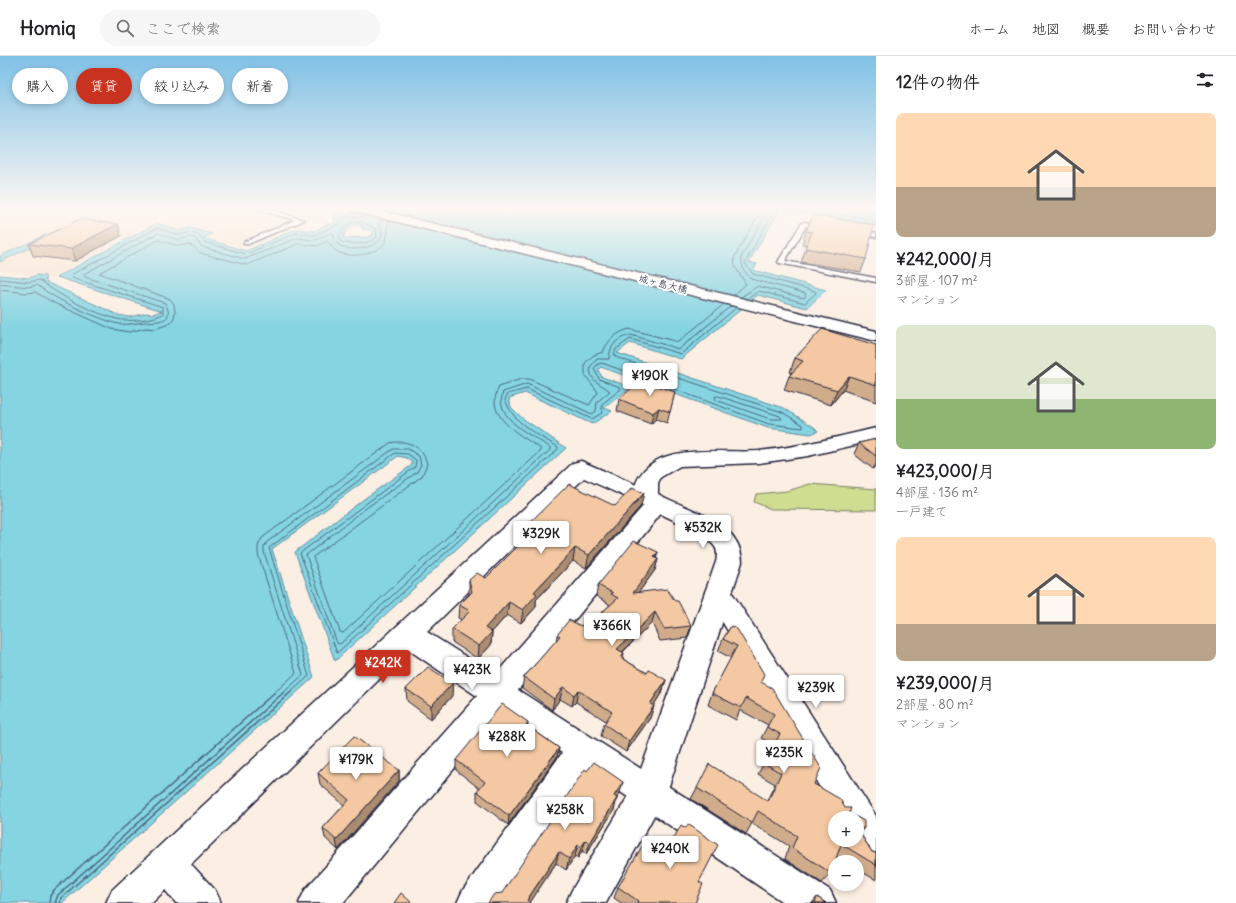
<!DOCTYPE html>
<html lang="ja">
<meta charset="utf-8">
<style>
body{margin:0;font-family:Delius,"Klee One",sans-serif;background:#f6f6f6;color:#202124;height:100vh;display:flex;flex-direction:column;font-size:15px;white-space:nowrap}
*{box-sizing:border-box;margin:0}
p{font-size:13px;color:#757577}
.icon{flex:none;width:22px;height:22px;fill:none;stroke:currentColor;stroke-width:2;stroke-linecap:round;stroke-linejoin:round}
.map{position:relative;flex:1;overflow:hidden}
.side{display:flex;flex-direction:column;background:#fff;width:360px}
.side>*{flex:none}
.top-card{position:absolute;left:12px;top:12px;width:380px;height:36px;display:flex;gap:8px}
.controls{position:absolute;left:828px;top:755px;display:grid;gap:8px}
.controls a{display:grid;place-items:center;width:36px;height:36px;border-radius:50%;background:#fff;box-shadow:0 2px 6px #0003;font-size:20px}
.price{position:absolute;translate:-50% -34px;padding:0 9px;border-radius:4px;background:#fff;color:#222;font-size:13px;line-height:26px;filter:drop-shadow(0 1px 2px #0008)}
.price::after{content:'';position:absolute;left:50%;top:24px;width:12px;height:9px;margin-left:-6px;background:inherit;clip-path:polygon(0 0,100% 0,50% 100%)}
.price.selected{background:#c8321e;color:#fff}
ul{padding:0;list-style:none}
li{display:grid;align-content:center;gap:8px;height:212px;padding:0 20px}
li span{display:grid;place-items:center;height:124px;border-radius:8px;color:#555}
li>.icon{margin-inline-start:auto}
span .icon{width:72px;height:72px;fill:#fffc;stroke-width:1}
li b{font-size:17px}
h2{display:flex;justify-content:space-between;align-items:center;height:48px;padding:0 20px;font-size:17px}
.tag{padding:0 14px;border-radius:18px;background:#fff;box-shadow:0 2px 6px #0003;font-size:14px;line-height:36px}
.tag.selected{background:#c8321e;color:#fff}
header{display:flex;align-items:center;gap:24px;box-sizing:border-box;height:56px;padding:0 20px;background:#fff;border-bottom:1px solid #e0e0e0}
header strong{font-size:19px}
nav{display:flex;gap:22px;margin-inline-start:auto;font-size:14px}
.search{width:280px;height:36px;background:#f6f6f6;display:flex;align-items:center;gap:10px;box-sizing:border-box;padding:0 14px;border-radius:22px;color:#757577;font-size:15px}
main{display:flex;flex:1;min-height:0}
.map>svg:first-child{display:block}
.built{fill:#f9e3d0}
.green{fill:#cfdd90;stroke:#788066}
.water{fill:#85d4e2;stroke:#5d8d9f;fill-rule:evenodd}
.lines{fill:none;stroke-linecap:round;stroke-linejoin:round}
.shore-far1{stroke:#4a697e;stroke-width:1}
.shore{stroke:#4a697e;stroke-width:1.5}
.lane-casing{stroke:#22223b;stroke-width:3}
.street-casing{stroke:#22223b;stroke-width:3}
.secondary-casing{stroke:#22223b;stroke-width:3}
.lane{fill:#fff;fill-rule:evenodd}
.street{fill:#fff;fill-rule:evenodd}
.secondary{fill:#fff;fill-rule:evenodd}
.wall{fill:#d1ac8b;stroke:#22223b}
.shaded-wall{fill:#aa8c71;stroke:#22223b}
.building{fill:#f3c8a2;stroke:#22223b;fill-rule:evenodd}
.labels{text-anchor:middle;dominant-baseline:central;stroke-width:4;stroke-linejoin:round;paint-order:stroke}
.far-street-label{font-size:10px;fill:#22223b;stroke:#fff}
</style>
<header>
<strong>Homiq</strong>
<div class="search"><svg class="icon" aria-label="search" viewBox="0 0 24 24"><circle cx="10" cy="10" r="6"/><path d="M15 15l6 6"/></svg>ここで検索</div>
<nav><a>ホーム</a><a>地図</a><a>概要</a><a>お問い合わせ</a></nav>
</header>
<main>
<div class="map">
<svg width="876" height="847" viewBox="0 0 876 847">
<rect width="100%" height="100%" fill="#fbeee3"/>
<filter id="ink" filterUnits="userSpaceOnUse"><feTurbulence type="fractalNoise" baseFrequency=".025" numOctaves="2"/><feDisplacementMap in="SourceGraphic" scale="8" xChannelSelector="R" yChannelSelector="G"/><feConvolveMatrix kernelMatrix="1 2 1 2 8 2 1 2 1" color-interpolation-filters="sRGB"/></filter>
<g filter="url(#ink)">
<path class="built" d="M5 153H178L50 223 0 214V156Z
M183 153H322L333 156 246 192 208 182 215 177 190 170 180 174 159 166Z"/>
<path class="green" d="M810 428 876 433V454L771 453 754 446 756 438 787 435Z"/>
<path class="water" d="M385 153H780L749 206 757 208 753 214 826 234 807 252 758 239 681 303 630 287 617 297 784 352 814 371 818 375 811 378 768 372 601 311 598 314 602 321 631 331 604 352 612 355 592 368 525 337 509 342 511 351 522 362 566 392 335 605 295 496 364 443 412 409V406L407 402 398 400 272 493 314 621 62 847H0V219L29 222 37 219 45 220 46 226 118 259 130 261 147 257 152 258 162 255 57 221 157 167 180 175 190 172 212 178 203 182 246 195 296 173 315 175 327 168 335 167 334 157H376ZM354 169 362 170V173L370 174 374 178 369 181 343 182 345 176Z
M783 153H876V170L871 169V167Z
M45 179 54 180 0 206V200Z"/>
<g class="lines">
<path class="shore-far1" d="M808 153 871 163 876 166
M354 165 363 166 376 173 377 181C367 189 353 189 341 186L339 182 342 174Z
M0 223 28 226 40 224C58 240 94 257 117 263 131 266 151 264 163 258V251L72 222 71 219 157 172 180 179 190 176 199 179 204 186 246 198 296 177 315 179 339 168 341 161H373
M0 228 28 231 37 229C58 245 86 257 111 266 122 270 132 268 144 266 157 265 176 267 165 247L85 221 84 218 158 177 179 184 190 181 195 182 202 191 245 203 297 182 316 184 332 176C335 179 334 184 337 187 346 198 383 193 382 176 381 173 379 170 378 167L384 164
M0 234 27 237 35 236 56 248 112 273 129 276 146 272 155 273 169 268 174 262 175 256 174 248 170 243 99 217 158 184 179 190 190 188 200 197 247 209 298 188 317 190 327 185C331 189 333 194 338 196 351 203 376 198 385 187L388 176 387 169 392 166
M734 239 746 228 735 211 734 202 762 153
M741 241 758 230 803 242 806 240 805 237 751 223 743 213 741 201 769 153
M747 243 759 235 805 247 816 237 815 235 753 218 745 207 775 153
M718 340 780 360 782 363H770L716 344 715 341Z
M274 637 296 617 258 498V490L262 482 390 387C407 383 423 390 427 408L422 420 313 501 340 576 343 577 541 395 540 392C519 378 483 360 499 331L521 323H529L589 349 598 336 585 319V307L594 299 603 296C608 284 616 277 629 273L678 286 724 248
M283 637 303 619 264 496V491L267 486 393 393H408L419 400 421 409 417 416 369 450 306 499 337 587 340 588 550 394V391C532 380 493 362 503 336L527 328 592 358 596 355 597 346 610 335C600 327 590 326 590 311L597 303H609C609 290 618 281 631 279L679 293 731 250
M290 637 309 620 269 492 395 397 408 398 416 404 415 411 300 497 337 597 558 393V391C537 378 513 368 505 343L508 338 527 333 592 363 602 357V348L621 333 620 331 599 323 594 313 598 308 602 307 769 368 803 372V369L782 356 618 302 614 299 616 293 630 283 681 298 737 251"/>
<path class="shore" d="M49 847 50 840 54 834 275 636
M55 847 58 839 284 636
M60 847 61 842 291 636"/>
<g class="lane-casing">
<path id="lane" d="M257 153H268L304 164 248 188H244V186L295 164Z
M804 166 827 171 824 173 806 170 785 205 876 222V226L779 207 778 206 801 168Z
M857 174 876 177V181L855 177V175Z"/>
</g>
<g class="street-casing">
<path id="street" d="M581 405 655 437 658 442 665 444 668 449 518 634 830 834 836 847H784L588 714 499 847H457L463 834 562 697 501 656 343 847H299L305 834 477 640 409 594 191 808 215 834 221 847H176L165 834 152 847H106L112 834 573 407ZM584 422 644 449 495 619 427 576Z
M718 526 727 529 876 760V810L863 805 851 784H857V762H838L709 543 705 536 709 529Z"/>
</g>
<g class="secondary-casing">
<path id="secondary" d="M351 153H373L876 275V285L353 155Z
M876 372V384L808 400 759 407 680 410 661 421 658 427V438C688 455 741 464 742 506L667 736 606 847H566L572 834 636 727 716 506C717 501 718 495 715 491 705 475 657 458 639 447 627 428 645 409 662 402 690 391 729 397 759 395 799 391 837 381 876 372Z"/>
</g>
<use href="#lane" class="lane"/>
<use href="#street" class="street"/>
<use href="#secondary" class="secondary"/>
</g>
<path class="wall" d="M813 159 866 203 861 216 801 206 807 189 802 188 806 175Z
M118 168 121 180 91 196 75 205 33 200 29 188Z
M876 289V346L843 334 831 349 784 334 789 320 792 317 790 316 795 302Z
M675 336 667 367 656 363 651 368 617 355 619 343Z
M876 383V408L873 413 854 398 859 387Z
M615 450H641L586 512 573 505 536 544V551L521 567 507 559 492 576 491 589 478 603 452 586V573L462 564 458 562 459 549 469 538V524L486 522 523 485H522L524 472Z
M656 502 658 503 655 514 639 536 691 570 687 582 660 585 652 567 623 596 624 597 623 603 647 617 666 624 662 636 653 650H654L650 662 626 696 601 680 604 668 606 665 576 646 572 650 560 643 552 654 522 632 524 621 556 585 557 579 581 570 586 571 609 550V548L596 540 598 529Z
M731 570 814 728 845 752 864 772 860 777 872 796 876 797V824L857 813V806H844L836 801 831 817 822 827 785 803 789 790 752 767 746 778 691 743 697 732 767 744 775 728 758 718 774 689 761 682 768 669 740 654 736 664 708 649 712 637 731 602 718 595 723 583Z
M406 633 452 640 431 663 407 645Z
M528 666V670L559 692 557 701 508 769 477 745V735L480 733 456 714V704Z
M399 714V725L338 794 325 782 323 772 344 749 320 728 318 717Z
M620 737 617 742 614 754 586 798 582 795 578 802 575 800 566 814 556 807 530 846 502 837Z
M699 826 695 847H621L614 842 618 831Z
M817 841 826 847H812Z"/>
<path class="shaded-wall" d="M118 168 121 180 91 196 75 205 71 193 87 184Z
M849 320 843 334 831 349 837 334Z
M659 352 656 363 651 368 653 357Z
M644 437 641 450 586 512 589 499Z
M575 492 573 505 536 544V551L521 567 523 554 534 536Z
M658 496 655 507 658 503 655 514 630 548 633 537Z
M509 546 507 559 492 576 491 589 478 603 479 590 485 572Z
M655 556 652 567 614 604 617 593Z
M666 624 662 636 647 660 650 648Z
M453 627 452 640 431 663V650Z
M563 631 560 643 552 654 554 643Z
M578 634 576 646 572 650 574 639Z
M654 650 650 662 626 696 629 685Z
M559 692 557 701 508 769 509 760Z
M399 714V725L338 794 336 784Z
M623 726 620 737 611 752 614 740Z
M617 742 614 754 586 798 590 787Z
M586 784 582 795 578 802 581 791Z
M578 789 575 800 566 814 569 803Z
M559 796 556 807 530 847 527 844Z"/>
<path class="building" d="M813 159 874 169 866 203 805 192 812 176 806 175Z
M80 163 118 168 87 184 71 193 29 188Z
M822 273 876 289V329L849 320 837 334 789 320 803 305 795 302Z
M641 324 675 336 670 356 659 352 653 357 619 343Z
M876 383V400L859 387Z
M569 428 615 450 632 432 644 437 589 499 575 492 534 536 537 538 523 554 509 546 485 572 492 576 479 590 452 573 470 555 459 549 472 536 469 524 477 517 486 522 532 476 524 472Z
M634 485 658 496 654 501 658 503 633 537 667 533 675 545H678L691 570 664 573 655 556 617 593 624 597 621 602 647 617 649 614 666 624 650 648 654 650 629 685 604 668 612 656 578 634 574 639 563 631 554 643 524 621 560 580 557 579 569 564 581 570 582 569 586 571 618 542 611 538 613 537 598 529Z
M731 570 737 573 764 618 761 626 772 632 821 712 814 728 840 743 845 752H851L849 757 864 765V772H859L858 774 872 796 876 797V809L841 788 831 817 792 792 797 780 758 755 752 767 697 732 709 708 768 745 781 717 764 707 780 678 767 671 774 658 746 642 741 652 712 637 737 590 723 583ZM835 762H857V784H835Z
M428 611 453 627 431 650 406 633Z
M502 648 528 666 526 669 559 692 509 760 477 735 485 726 456 704Z
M354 680 399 714 336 784 323 772 349 744 318 717Z
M594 706 623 726 614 740 617 742 590 787 586 784 581 791 578 789 569 803 559 796 527 844 531 847H488L494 838 502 837 585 713 587 715Z
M688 768 718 789 699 826 703 828 695 847H637L638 845 618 831 644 787 664 800 681 769 686 772Z
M401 837 412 847H394Z
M817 841 826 847H815Z"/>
</g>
<linearGradient id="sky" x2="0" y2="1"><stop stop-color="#80c1e6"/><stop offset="0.56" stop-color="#fdf7f2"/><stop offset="1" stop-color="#fdf7f2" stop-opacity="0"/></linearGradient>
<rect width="876" height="272" fill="url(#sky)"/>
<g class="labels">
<g class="far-street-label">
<text transform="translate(663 228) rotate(14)">城ヶ島大橋</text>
</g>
</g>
</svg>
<div class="controls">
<a>+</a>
<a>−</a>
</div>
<b class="price" style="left:650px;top:341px">¥190K</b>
<b class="price" style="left:703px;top:493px">¥532K</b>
<b class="price" style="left:541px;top:499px">¥329K</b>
<b class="price" style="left:612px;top:591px">¥366K</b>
<b class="price selected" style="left:383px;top:628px">¥242K</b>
<b class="price" style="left:472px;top:635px">¥423K</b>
<b class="price" style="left:816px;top:653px">¥239K</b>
<b class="price" style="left:507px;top:702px">¥288K</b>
<b class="price" style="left:784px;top:718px">¥235K</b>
<b class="price" style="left:356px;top:725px">¥179K</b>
<b class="price" style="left:565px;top:775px">¥258K</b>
<b class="price" style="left:670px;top:814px">¥240K</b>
<div class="top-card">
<a class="tag">購入</a>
<a class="tag selected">賃貸</a>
<a class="tag">絞り込み</a>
<a class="tag">新着</a>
</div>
</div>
<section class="side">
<h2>12件の物件<svg class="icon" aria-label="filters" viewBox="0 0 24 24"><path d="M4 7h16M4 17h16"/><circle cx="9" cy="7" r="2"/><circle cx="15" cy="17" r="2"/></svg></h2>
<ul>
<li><span style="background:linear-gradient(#ffd9b3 60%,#b9a48a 0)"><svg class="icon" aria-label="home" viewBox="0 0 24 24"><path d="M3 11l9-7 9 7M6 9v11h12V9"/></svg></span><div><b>¥242,000/月</b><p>3部屋 · 107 m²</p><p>マンション</p></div></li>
<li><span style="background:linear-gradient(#dfe7d0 60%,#8fb573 0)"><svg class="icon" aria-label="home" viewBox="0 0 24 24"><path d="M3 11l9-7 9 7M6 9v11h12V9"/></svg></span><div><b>¥423,000/月</b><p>4部屋 · 136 m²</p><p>一戸建て</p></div></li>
<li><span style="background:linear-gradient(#ffd9b3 70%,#b9a48a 0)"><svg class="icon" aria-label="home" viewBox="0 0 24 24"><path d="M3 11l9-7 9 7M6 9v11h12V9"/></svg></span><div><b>¥239,000/月</b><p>2部屋 · 80 m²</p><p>マンション</p></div></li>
</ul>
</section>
</main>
